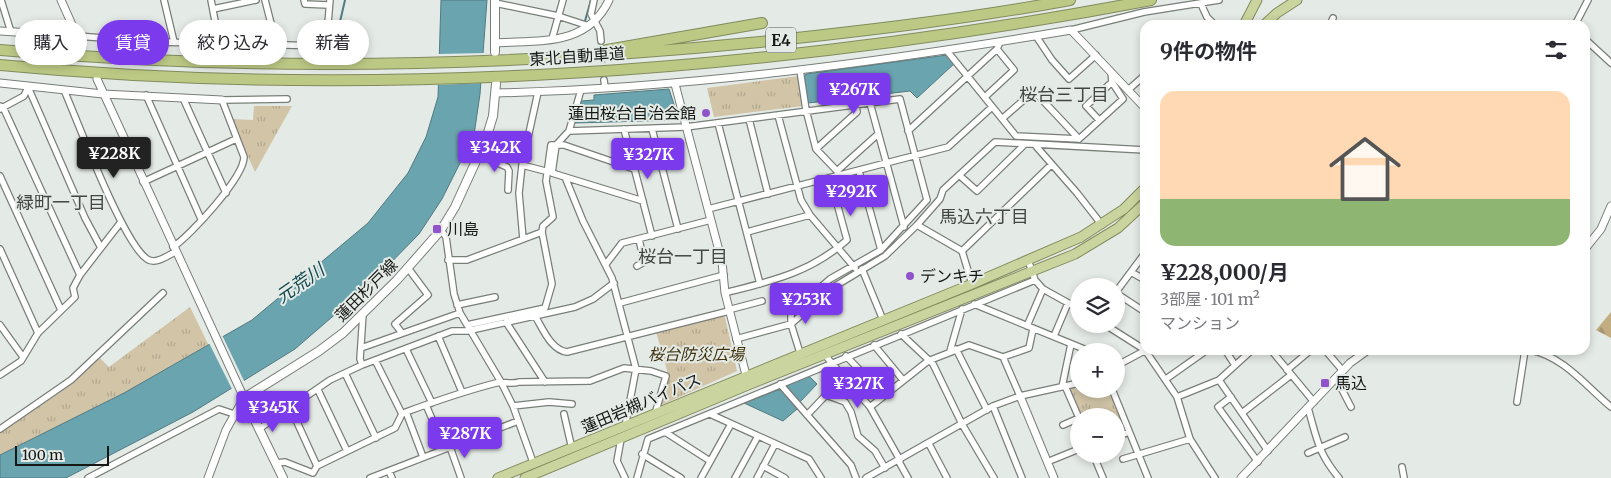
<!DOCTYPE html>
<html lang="ja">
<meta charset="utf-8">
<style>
body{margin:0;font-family:Merriweather,"Noto Sans JP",serif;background:#f2f2f3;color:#2b2b33;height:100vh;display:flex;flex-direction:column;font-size:19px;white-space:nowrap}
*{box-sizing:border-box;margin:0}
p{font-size:16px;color:#7c7c81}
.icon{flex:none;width:28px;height:28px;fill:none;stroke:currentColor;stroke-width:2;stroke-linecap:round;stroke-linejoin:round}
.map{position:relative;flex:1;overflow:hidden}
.side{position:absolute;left:1140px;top:20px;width:450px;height:335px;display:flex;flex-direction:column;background:#fff;border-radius:15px;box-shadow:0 2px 8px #0003}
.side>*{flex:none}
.top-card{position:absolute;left:15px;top:20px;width:475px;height:45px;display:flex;gap:10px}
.buttons{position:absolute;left:1070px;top:278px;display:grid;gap:10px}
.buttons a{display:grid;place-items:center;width:55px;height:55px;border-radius:50%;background:#fff;box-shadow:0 2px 8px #0003;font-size:25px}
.scale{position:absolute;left:15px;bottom:12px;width:94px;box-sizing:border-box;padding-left:5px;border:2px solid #161816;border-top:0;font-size:14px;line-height:18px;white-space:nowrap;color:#161816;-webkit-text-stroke:4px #e4eae5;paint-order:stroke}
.price{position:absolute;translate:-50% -42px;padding:0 11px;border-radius:5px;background:#7c3aed;color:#fff;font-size:16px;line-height:32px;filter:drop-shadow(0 1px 2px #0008)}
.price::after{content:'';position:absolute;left:50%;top:30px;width:15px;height:11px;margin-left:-8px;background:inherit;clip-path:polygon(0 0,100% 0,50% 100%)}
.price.active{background:#222;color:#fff}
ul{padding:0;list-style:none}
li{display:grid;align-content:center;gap:10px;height:265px;padding:0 20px}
li span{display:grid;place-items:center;height:155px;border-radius:15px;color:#555}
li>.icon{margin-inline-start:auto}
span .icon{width:90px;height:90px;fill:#fffc;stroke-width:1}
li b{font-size:21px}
h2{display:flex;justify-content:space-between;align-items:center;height:60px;padding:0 20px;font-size:21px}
.tag{padding:0 18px;border-radius:22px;background:#fff;box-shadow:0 2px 8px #0003;font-size:18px;line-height:45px}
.tag.active{background:#7c3aed;color:#fff}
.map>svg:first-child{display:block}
.forest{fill:url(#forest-firs)}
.park{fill:url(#park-tufts)}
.water{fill:#6aa4af;stroke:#517a81}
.pier{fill:#e4eae5}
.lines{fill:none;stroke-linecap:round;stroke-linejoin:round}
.stream{stroke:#517a81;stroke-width:2}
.minor-tunnel{stroke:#c5cac6;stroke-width:5.5;stroke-dasharray:5.5 3;stroke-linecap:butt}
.minor-casing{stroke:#797e79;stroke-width:8}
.tertiary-casing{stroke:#797e79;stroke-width:9}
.secondary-casing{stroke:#797e79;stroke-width:10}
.trunk-casing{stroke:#828b5e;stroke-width:11}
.motorway-casing{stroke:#828b5e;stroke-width:12}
.minor{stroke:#fff;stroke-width:5.5}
.tertiary{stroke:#fff;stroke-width:7}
.secondary{stroke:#fff;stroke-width:8}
.trunk{stroke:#cad49e;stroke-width:9}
.motorway{stroke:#bcc985;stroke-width:10}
.poi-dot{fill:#9053ca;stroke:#e4eae5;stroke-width:2}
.labels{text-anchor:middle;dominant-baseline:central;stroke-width:4;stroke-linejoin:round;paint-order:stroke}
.shield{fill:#e4eae5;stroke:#545754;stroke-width:1}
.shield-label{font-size:15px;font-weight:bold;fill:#161816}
.street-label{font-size:16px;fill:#161816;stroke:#e4eae5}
.poi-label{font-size:16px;fill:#161816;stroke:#e4eae5;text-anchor:start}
.park-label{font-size:16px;font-style:italic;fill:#42330f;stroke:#e4eae5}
.neighbourhood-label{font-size:18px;fill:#424743;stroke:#e4eae5}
.water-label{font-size:18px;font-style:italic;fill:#11464f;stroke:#e4eae5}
</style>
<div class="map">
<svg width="1611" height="478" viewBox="0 0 1611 478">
<defs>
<pattern id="forest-firs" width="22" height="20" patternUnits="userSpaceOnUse" patternTransform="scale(1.25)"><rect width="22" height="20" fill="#c1ad81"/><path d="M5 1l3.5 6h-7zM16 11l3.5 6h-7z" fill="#a5946f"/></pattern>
<pattern id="park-tufts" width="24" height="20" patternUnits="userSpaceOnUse" patternTransform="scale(1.25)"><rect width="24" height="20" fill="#d1c4a7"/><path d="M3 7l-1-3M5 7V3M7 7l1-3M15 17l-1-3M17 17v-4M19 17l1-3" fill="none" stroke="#b3a88f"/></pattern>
</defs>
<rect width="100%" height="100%" fill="#e4eae5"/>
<path class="forest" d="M1611 312V338L1596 330Z"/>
<path class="park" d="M799 76 803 106 714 117 707 88Z
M254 106H292L255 172 231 119 253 120Z
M190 307 209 346 124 393 0 455V433L62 391 100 358 109 367Z
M722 315 725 317 737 371 659 406 668 374 656 332Z
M1079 385V389H1108L1126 431 1116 435V416H1081L1069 388Z"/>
<path class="water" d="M441 0H487L480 94 474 135 442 199 419 234 368 286 295 349 193 412 66 478H0V455L124 393 252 320 368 223 408 173 426 137 438 97Z
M947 55 955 63 917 98 910 91 808 103 804 77 806 74Z
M669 89 679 120 575 123 581 101 594 100V95Z
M809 376 817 384 800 402 787 387 788 384Z
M778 390H781L797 409 783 421 744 403Z"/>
<path class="pier" d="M485 53 483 83 436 85 437 54Z
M222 335 245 383 233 391 209 343Z"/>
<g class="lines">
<path class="stream" d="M585 21 591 0
M339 26 345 0"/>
<path class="minor-tunnel" d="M601 41 604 73"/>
<g class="minor-casing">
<path id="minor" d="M1 0 11 32
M164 0 174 42
M211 0 219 42
M265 0 276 43
M304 0 305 4 328 5
M594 0 591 14 600 31 601 41
M495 3 558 16 589 26
M1201 4 1207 17 1215 25
M213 9 256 0
M1330 25 1333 18
M1575 25 1588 0
M1071 30 1144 12 1219 0
M77 36 156 42 326 46 330 0
M1036 36 1052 60 1069 79 1096 55
M552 39 563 0
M1585 39 1611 63
M947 51 1016 136 1079 139 1123 99 1112 82 1111 72
M800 70 806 110 816 149 837 171 839 176
M604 80 605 88
M64 90C78 122 123 243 147 259 155 265 167 256 175 252
M581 90 569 131 556 145 552 173 565 177 583 221 612 278 636 369 625 427
M1128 90 1145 75
M146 95 201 219
M986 96 1014 70 997 49
M183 98 226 193
M870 103 904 227
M0 106 3 107 80 275
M0 109 24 96 28 87 85 218 100 246
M778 115 801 200 810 215 855 268
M1003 118 1034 91 1079 139
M749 119 768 194
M1099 120 1086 106 1112 82
M718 123 760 284
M624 129 652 236
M652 129 678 229
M569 131 686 127 900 99 927 200 881 250 830 279 791 313V324L800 353
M908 131 997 49 1000 42
M1035 145 1077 193 1102 225
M816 149 857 112 856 105
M479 155 507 167 509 171 508 190
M522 165 549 172
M837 171 878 134
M859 171 881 250
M959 175 977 191 1025 144
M0 176 61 310
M565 177 643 201
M143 182 236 139
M708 209 948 147 992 107
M917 225 962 251 972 284
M441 230 446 237 454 294 460 313 501 382 513 406 534 465
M747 232 810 215
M523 239 519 193 522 165 538 92
M173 247C191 235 244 177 244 157L222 100 287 99
M0 249 38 333
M962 251 1051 165
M448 260H467L542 232
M1028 260 1035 280 1043 289 1079 309
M606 264 622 243 711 220
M637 266 644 262 639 239
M862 269 883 320
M1131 272 1145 280
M1116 292 1145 253
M725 293C771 281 810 273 847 240L830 178
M1116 293 1145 312
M620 303 724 275
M974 304 1089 351
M457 305 495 297
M728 310 762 301
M535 316C543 329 551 350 567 352L729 311
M506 322 545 382
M1104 324 1145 350 1177 397 1190 439 1215 478
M0 325 23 357
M467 325 545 308 552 284 542 232 543 226 553 217 546 181 551 145H564L634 169
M1027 326 1043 289
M402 333 395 324 428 295 408 268
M901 334 933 364 962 424 994 478
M438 336 462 392
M1054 336 1068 303
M736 339 791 324 832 288 885 256 917 225 940 199 943 190 995 142 1145 150
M874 345 903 380
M361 348 460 313
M406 349 432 403
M956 349 987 410
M1225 350 1235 365
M1271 350 1314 402
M1325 350 1343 371
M1530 350C1563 356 1586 386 1611 407
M950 351 962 309
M824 354 870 407 900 460
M846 356 884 395
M1003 357 1020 396
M375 360 402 414
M362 365 360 359 363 314
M1116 366 1146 350
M1287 370 1311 350
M345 373 376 438
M0 375 21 361 38 333 75 297 73 288 80 275 121 222
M1336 378 1351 407
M1166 379 1207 350
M1219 380 1268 451
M780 384 851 465 856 478
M1065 386 1079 418
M1062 387 1071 344
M1112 389 1148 478
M318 390 347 451
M1177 397 1219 380 1252 350
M1231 397 1218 407 1258 462
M1517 402 1525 350
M426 405 445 449
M513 406 549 402 572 404
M993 406 1022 478
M870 407 928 361 969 345 1003 357 1029 348 1033 329
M1308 408C1317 439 1318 453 1339 478
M291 409 317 466
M406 412 423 457
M1242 413 1291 375
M564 414 572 449
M710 414 809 459 821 478
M807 415 826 395 845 402 851 412 858 436 875 451 885 468
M1063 425 1079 418
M0 429 71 380 163 293
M259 429 330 380 362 365 452 331H467L575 307 593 299 614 283
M665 432 710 461
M1116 437 1129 432
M621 439 617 461 625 478
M929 444 947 478
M450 447 461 478
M1308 453 1345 437
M642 454 681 478
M1093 454 1103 478
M1123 459 1190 439
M898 460 908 478
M1047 462 1079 449
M276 463 285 462 313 473 317 466 395 428 402 414 406 412C436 401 465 391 496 383 504 381 511 385 519 382L590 381 624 368 651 371 666 376 655 414
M763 466 785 478
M1402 467 1404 478
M389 471 392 478
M88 478 219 409 234 414
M370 478 518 421
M637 478 648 439 1035 280
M701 478 731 424
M735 478 758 436
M757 478 775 444
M866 478 993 406 1020 396 1079 383"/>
</g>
<g class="tertiary-casing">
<path id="tertiary" d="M61 0 82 47
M0 31 77 36
M495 43C539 40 587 47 609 0
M97 79 244 398 226 430 208 478
M0 83 103 94 222 100
M675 84 722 262 725 293 747 379
M496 93C689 88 881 62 1071 30L1145 108
M1585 249 1601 229 1611 206
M1020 396 1054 478
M1241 478 1350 363 1368 350"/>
</g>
<g class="secondary-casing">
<path id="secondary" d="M495 52V0
M283 478 244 398 319 351 343 333 397 280 441 230 455 207 486 139 493 116 496 84"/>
</g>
<g class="trunk-casing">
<path id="trunk" d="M1244 25 1257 0
M1264 25 1277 13 1297 0
M498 478 972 284 1081 237 1124 209 1145 188
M525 478 748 385 1075 254 1118 228 1145 203"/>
</g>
<g class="motorway-casing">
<path id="motorway" d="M0 50C253 72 507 67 760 42 863 31 967 19 1070 0
M607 50 762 23
M0 65C378 101 779 71 1151 0"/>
</g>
<use href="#minor" class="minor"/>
<use href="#tertiary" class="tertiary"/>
<use href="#secondary" class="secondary"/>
<use href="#trunk" class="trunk"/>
<use href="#motorway" class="motorway"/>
</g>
<g class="poi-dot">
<circle cx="706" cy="113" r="5"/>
<rect x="432" y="224" width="10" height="10" rx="2.5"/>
<circle cx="910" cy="276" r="5"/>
<rect x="1320" y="378" width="10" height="10" rx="2.5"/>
</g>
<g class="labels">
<rect class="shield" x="766" y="27.5" width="30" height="25" rx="4"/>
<g class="shield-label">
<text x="781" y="40">E4</text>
</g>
<g class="street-label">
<text transform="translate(577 56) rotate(-4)">東北自動車道</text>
<text transform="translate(366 290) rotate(-45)">蓮田杉戸線</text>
<text transform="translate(641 403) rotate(-23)">蓮田岩槻バイパス</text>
</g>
<g class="poi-label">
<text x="696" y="113" text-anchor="end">蓮田桜台自治会館</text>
<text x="447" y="229">川島</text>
<text x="920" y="276">デンキチ</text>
<text x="1335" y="383">馬込</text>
</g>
<g class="park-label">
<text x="696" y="354">桜台防災広場</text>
</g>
<g class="neighbourhood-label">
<text x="1064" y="94">桜台三丁目</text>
<text x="61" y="202">緑町一丁目</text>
<text x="984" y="216">馬込六丁目</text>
<text x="683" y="256">桜台一丁目</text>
</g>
<g class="water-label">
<text transform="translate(300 283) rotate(-35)">元荒川</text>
</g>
</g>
</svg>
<div class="buttons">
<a><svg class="icon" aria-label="layers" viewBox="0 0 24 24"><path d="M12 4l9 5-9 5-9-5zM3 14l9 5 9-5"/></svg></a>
<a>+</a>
<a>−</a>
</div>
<div class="scale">100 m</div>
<b class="price" style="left:854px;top:115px">¥267K</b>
<b class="price" style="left:495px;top:173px">¥342K</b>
<b class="price active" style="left:114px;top:179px">¥228K</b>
<b class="price" style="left:648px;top:180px">¥327K</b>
<b class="price" style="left:851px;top:217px">¥292K</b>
<b class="price" style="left:806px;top:325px">¥253K</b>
<b class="price" style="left:858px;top:409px">¥327K</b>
<b class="price" style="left:273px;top:433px">¥345K</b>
<b class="price" style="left:465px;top:459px">¥287K</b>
<div class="top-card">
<a class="tag">購入</a>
<a class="tag active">賃貸</a>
<a class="tag">絞り込み</a>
<a class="tag">新着</a>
</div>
<section class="side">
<h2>9件の物件<svg class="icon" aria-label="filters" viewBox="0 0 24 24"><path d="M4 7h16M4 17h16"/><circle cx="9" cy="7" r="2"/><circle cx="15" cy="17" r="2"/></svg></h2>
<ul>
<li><span style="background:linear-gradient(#ffd9b3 70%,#8fb573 0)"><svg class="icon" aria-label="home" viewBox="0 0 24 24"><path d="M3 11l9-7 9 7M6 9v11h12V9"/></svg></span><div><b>¥228,000/月</b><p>3部屋 · 101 m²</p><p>マンション</p></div></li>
</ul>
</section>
</div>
